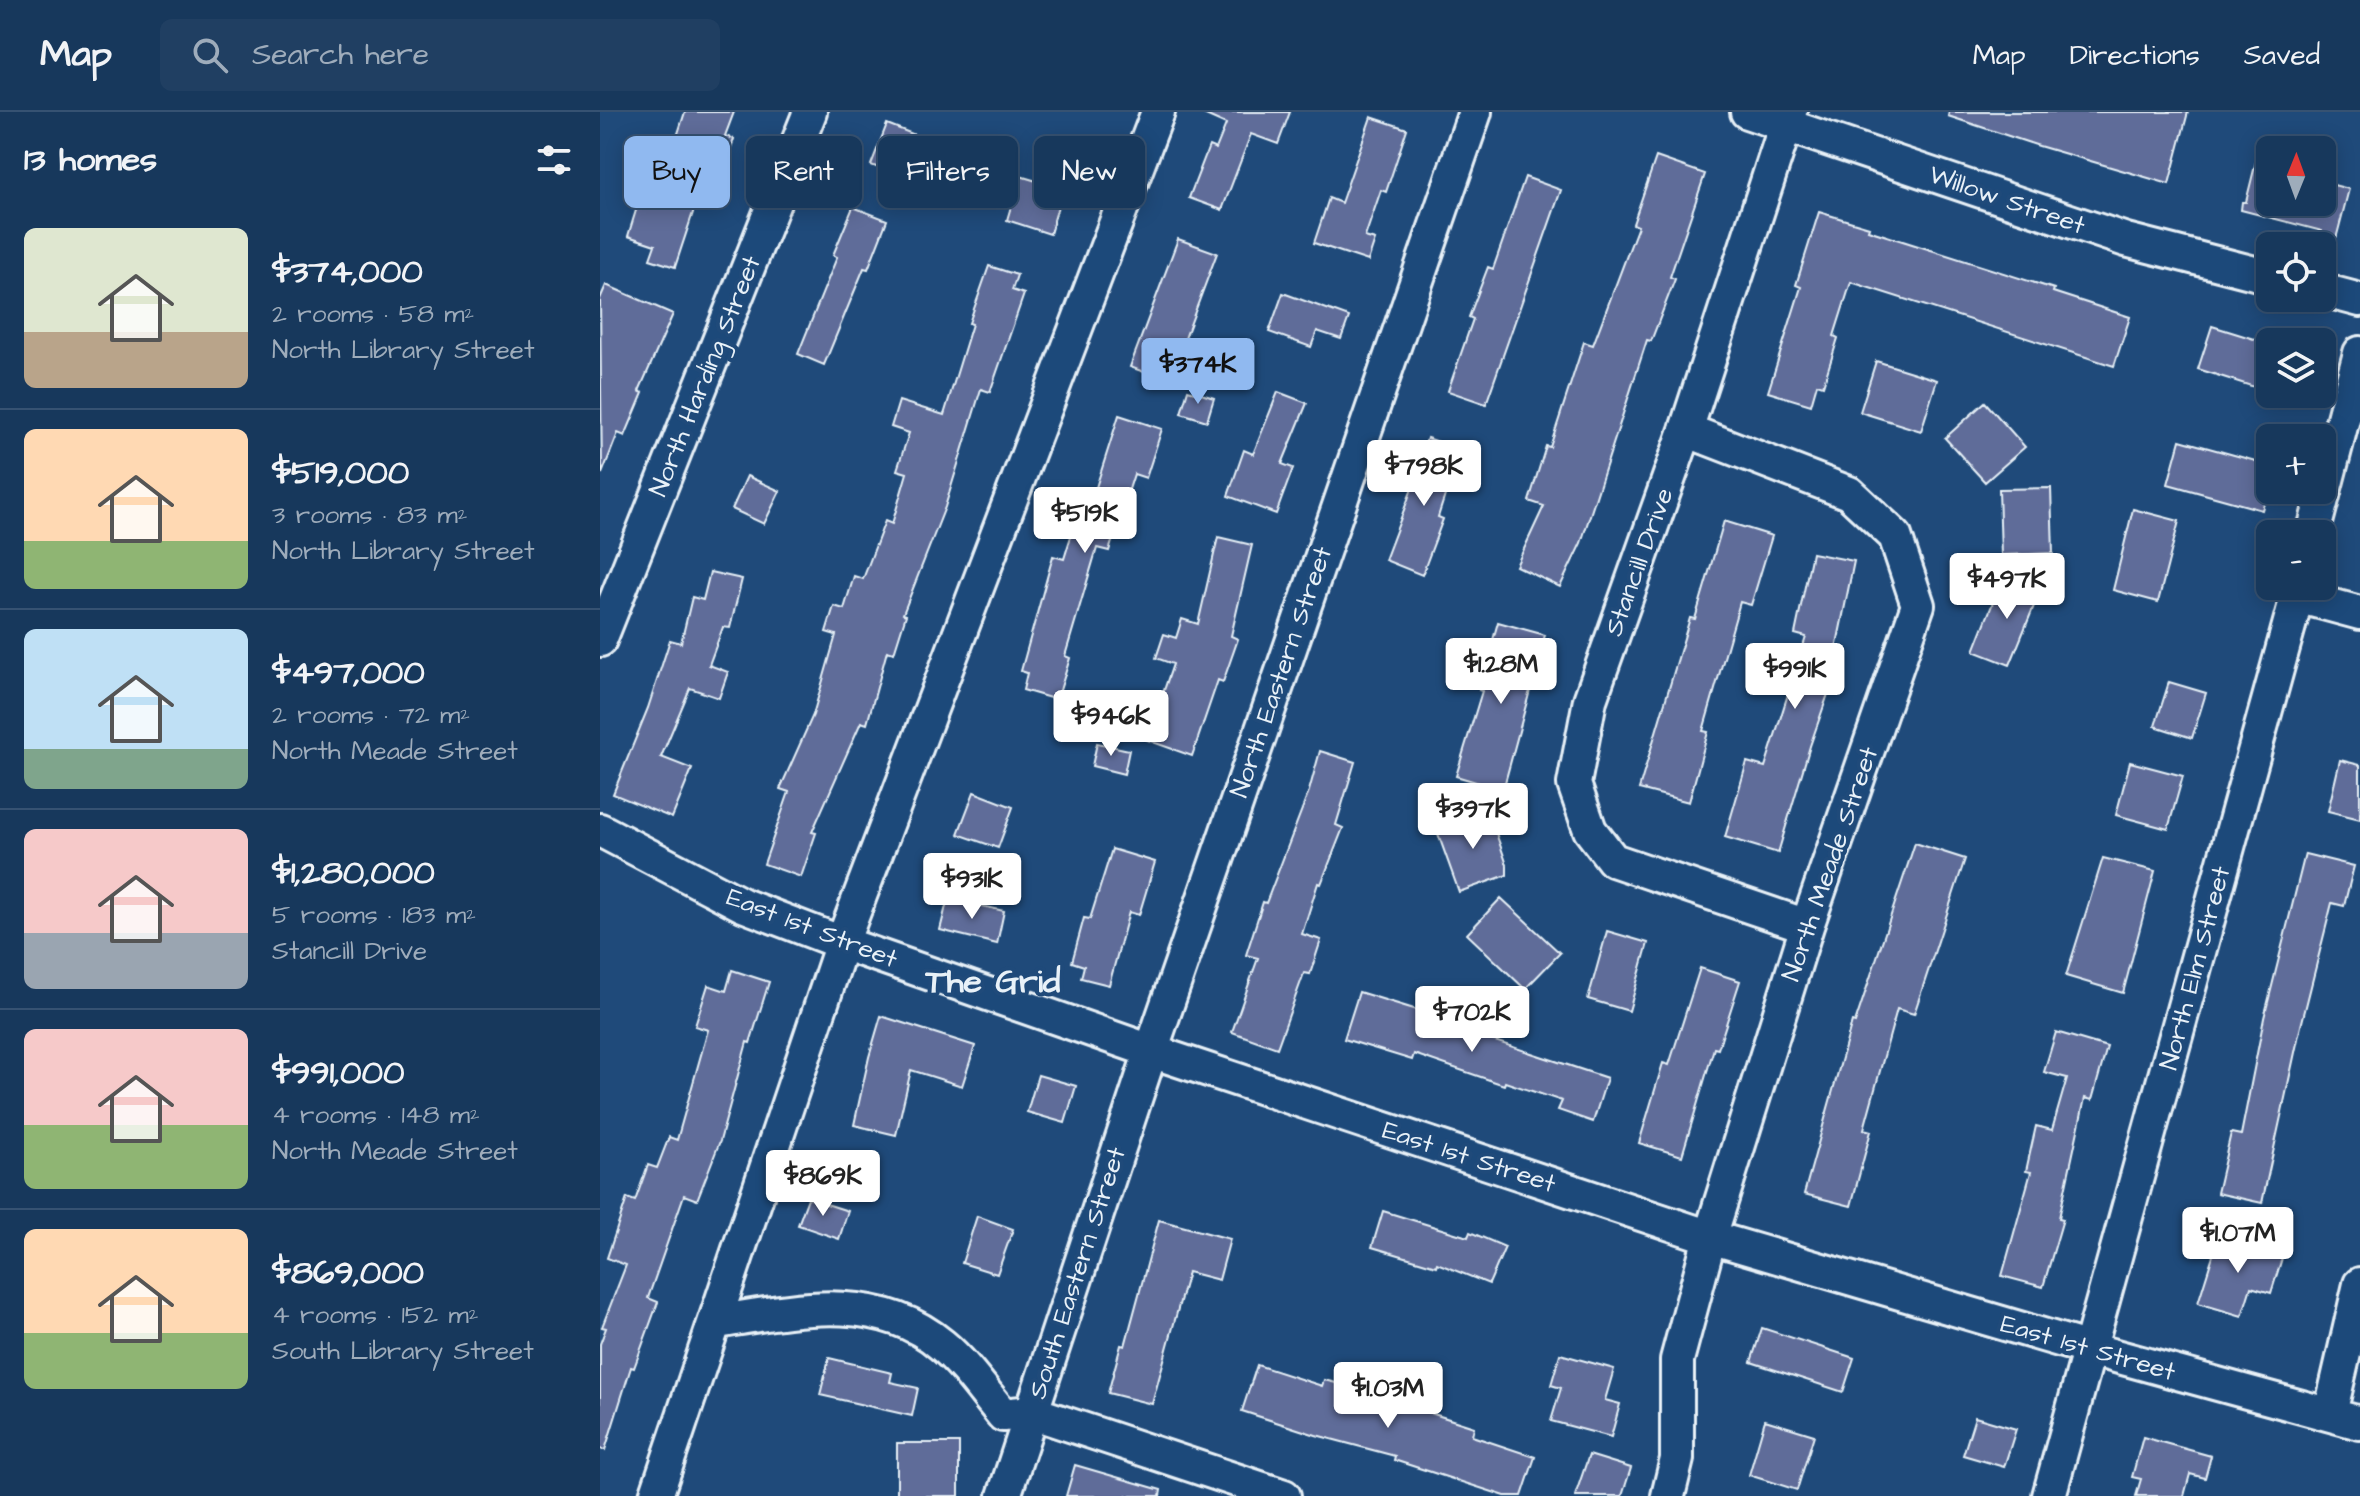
<!DOCTYPE html>
<meta charset="utf-8">
<style>
body{margin:0;font-family:"Architects Daughter",sans-serif;background:#203f62;color:#f1f3f6;height:100vh;display:flex;flex-direction:column;font-size:30px;white-space:nowrap}
*{box-sizing:border-box;margin:0}
p{font-size:26px;color:#9eacbb}
.icon{flex:none;width:44px;height:44px;fill:none;stroke:currentColor;stroke-width:2;stroke-linecap:round;stroke-linejoin:round}
.map{position:relative;flex:1;overflow:hidden}
.details{display:flex;flex-direction:column;background:#17385c;width:600px}
.details>*{flex:none}
.guide{position:absolute;left:24px;top:24px;width:760px;height:72px;display:flex;gap:16px}
.needle{width:52px;rotate:1deg}
.tools{position:absolute;left:1656px;top:24px;display:grid;gap:16px}
.tools a{display:grid;place-items:center;width:80px;height:80px;border-radius:12px;background:#17385c;box-shadow:0 4px 20px #0003,0 0 0 2px #365272;font-size:40px}
.price{position:absolute;translate:-50% -68px;padding:0 18px;border-radius:8px;background:#fff;color:#222;font-size:26px;line-height:52px;filter:drop-shadow(0 2px 4px #0008)}
.price::after{content:'';position:absolute;left:50%;top:48px;width:24px;height:18px;margin-left:-12px;background:inherit;clip-path:polygon(0 0,100% 0,50% 100%)}
.price.on{background:#90b9f0;color:#111}
ul{padding:0;list-style:none}
li{display:flex;align-items:center;gap:24px;height:200px;padding:0 24px}
li+li{border-top:2px solid #365272}
li span{display:grid;place-items:center;flex:none;width:224px;height:160px;border-radius:12px;color:#555}
li>.icon{margin-inline-start:auto}
span .icon{width:96px;height:96px;fill:#fffc;stroke-width:1}
li b{font-size:34px}
h2{display:flex;justify-content:space-between;align-items:center;height:96px;padding:0 24px;font-size:34px}
.tag{padding:0 28px;border-radius:12px;background:#17385c;box-shadow:0 4px 20px #0003,0 0 0 2px #365272;font-size:28px;line-height:72px}
.tag.on{background:#90b9f0;color:#111}
header{display:flex;align-items:center;gap:48px;box-sizing:border-box;height:112px;padding:0 40px;background:#17385c;border-bottom:2px solid #365272}
header strong{font-size:38px}
nav{display:flex;gap:44px;margin-inline-start:auto;font-size:28px}
.search{width:560px;height:72px;background:#203f62;display:flex;align-items:center;gap:20px;box-sizing:border-box;padding:0 28px;border-radius:12px;color:#9eacbb;font-size:30px}
main{display:flex;flex:1;min-height:0}
.map>svg:first-child{display:block}
.building{fill:#5f6c99;stroke:#e8f1f8;stroke-width:2}
.lines{fill:none;stroke-linecap:round;stroke-linejoin:round}
.minor-casing{stroke:#e8f1f8;stroke-width:38}
.minor{stroke:#1f4a7a;stroke-width:32}
.labels{text-anchor:middle;dominant-baseline:central;stroke-width:8;stroke-linejoin:round;paint-order:stroke}
.street-label{font-size:26px;fill:#e8f1f8;stroke:#1f4a7a}
.district-label{font-size:34px;font-weight:bold;fill:#e8f1f8;stroke:#1f4a7a}
</style>
<header>
<strong>Map</strong>
<div class="search"><svg class="icon" aria-label="search" viewBox="0 0 24 24"><circle cx="10" cy="10" r="6"/><path d="M15 15l6 6"/></svg>Search here</div>
<nav><a>Map</a><a>Directions</a><a>Saved</a></nav>
</header>
<main>
<section class="details">
<h2>13 homes<svg class="icon" aria-label="filters" viewBox="0 0 24 24"><path d="M4 7h16M4 17h16"/><circle cx="9" cy="7" r="2"/><circle cx="15" cy="17" r="2"/></svg></h2>
<ul>
<li><span style="background:linear-gradient(#dfe7d0 65%,#b9a48a 0)"><svg class="icon" aria-label="home" viewBox="0 0 24 24"><path d="M3 11l9-7 9 7M6 9v11h12V9"/></svg></span><div><b>$374,000</b><p>2 rooms · 58 m²</p><p>North Library Street</p></div></li>
<li><span style="background:linear-gradient(#ffd9b3 70%,#8fb573 0)"><svg class="icon" aria-label="home" viewBox="0 0 24 24"><path d="M3 11l9-7 9 7M6 9v11h12V9"/></svg></span><div><b>$519,000</b><p>3 rooms · 83 m²</p><p>North Library Street</p></div></li>
<li><span style="background:linear-gradient(#bfe0f5 75%,#7fa58c 0)"><svg class="icon" aria-label="home" viewBox="0 0 24 24"><path d="M3 11l9-7 9 7M6 9v11h12V9"/></svg></span><div><b>$497,000</b><p>2 rooms · 72 m²</p><p>North Meade Street</p></div></li>
<li><span style="background:linear-gradient(#f6c9c9 65%,#9aa5b1 0)"><svg class="icon" aria-label="home" viewBox="0 0 24 24"><path d="M3 11l9-7 9 7M6 9v11h12V9"/></svg></span><div><b>$1,280,000</b><p>5 rooms · 183 m²</p><p>Stancill Drive</p></div></li>
<li><span style="background:linear-gradient(#f6c9c9 60%,#8fb573 0)"><svg class="icon" aria-label="home" viewBox="0 0 24 24"><path d="M3 11l9-7 9 7M6 9v11h12V9"/></svg></span><div><b>$991,000</b><p>4 rooms · 148 m²</p><p>North Meade Street</p></div></li>
<li><span style="background:linear-gradient(#ffd9b3 65%,#8fb573 0)"><svg class="icon" aria-label="home" viewBox="0 0 24 24"><path d="M3 11l9-7 9 7M6 9v11h12V9"/></svg></span><div><b>$869,000</b><p>4 rooms · 152 m²</p><p>South Library Street</p></div></li>
</ul>
</section>
<div class="map">
<svg width="1760" height="1384" viewBox="0 0 1760 1384">
<rect width="100%" height="100%" fill="#1f4a7a"/>
<filter id="ink" filterUnits="userSpaceOnUse"><feTurbulence type="fractalNoise" baseFrequency=".0125" numOctaves="2"/><feDisplacementMap in="SourceGraphic" scale="16" xChannelSelector="R" yChannelSelector="G"/><feConvolveMatrix kernelMatrix="1 2 1 2 8 2 1 2 1" color-interpolation-filters="sRGB"/></filter>
<g filter="url(#ink)">
<path class="building" d="M85 0H134L125 24 134 27 127 48 112 43 75 155 50 147 55 133 28 124 56 34 72 40Z
M599 0H690L678 32 651 22 622 98 589 86 609 34 616 37 626 12Z
M1349 0H1588L1569 72 1439 34 1348 4Z
M771 5 807 17 786 80 781 78 765 125 775 128 768 149 714 131 729 86 741 91Z
M287 12 328 28 312 69 271 53Z
M1662 25 1670 26V90H1722V70L1749 77 1730 150 1722 149V119L1641 98 1642 90H1646Z
M1056 45 1105 62 1070 165 1075 167 1051 229 1047 228 981 431 960 475 916 454 944 394 929 389 946 334 950 335 984 230 993 233 1038 114 1033 112Z
M420 64 463 77 450 122 407 108Z
M925 65 961 78 886 292 848 279 873 207 869 205 888 155 893 157Z
M253 95 287 108 268 157 264 156 224 253 198 242 237 145 233 143Z
M1219 100 1269 115 1268 118 1454 177 1453 180 1530 205 1514 254 1251 170 1234 224 1238 226 1223 274 1217 272 1211 293 1168 280 1201 175 1196 173Z
M578 127 617 141 569 269 530 255Z
M389 154 417 163 412 178 424 182 390 280 381 277 345 395 303 502 306 503 294 541 287 539 267 612 261 610 212 720 216 721 201 765 164 752 189 680 180 677 213 603 236 523 226 520 234 494 244 497 254 464 263 467 285 409 292 412 307 361 297 358 309 321 291 315 299 289 344 303 372 212 369 211Z
M6 173 73 202 39 279 43 281 25 324 18 321 2 362 0 187Z
M683 181 749 205 741 227 717 219 711 235 669 220Z
M1612 214 1670 232V280L1598 257Z
M1276 249 1337 268 1321 319 1260 300Z
M588 278 614 286 607 309 581 301Z
M678 280 707 291 682 352 693 356 676 402 628 384 644 338 653 342Z
M1385 290 1425 335 1385 370 1345 326Z
M519 303 562 317 546 366 534 362 509 439 497 436 465 544 470 546 457 588 423 578 427 561 421 559 453 444 464 447 483 385 492 388Z
M827 326 860 337 838 405 843 407 822 463 785 448 813 374Z
M1580 328 1670 353V371L1662 398 1568 372Z
M147 364 180 379 164 412 132 397Z
M1451 376 1453 441 1401 443 1399 377Z
M1533 397 1579 409 1558 490 1513 478Z
M1124 409 1172 424 1151 493 1140 490 1103 619 1108 620 1089 690 1039 677 1090 506 1095 507Z
M618 425 652 433 631 524 638 527 623 570 618 568 592 644 547 628 573 552 556 546 564 522 576 526 582 507 598 512Z
M1212 441 1254 449 1232 557 1236 559 1210 634 1178 741 1125 725 1147 650 1165 655 1206 525 1195 522Z
M110 460 142 467 130 516 123 515 109 553 128 560 119 586 90 576 61 645 92 657 72 706 13 682 48 596 70 528 81 531 92 485 103 488Z
M1403 465 1440 479 1410 553 1374 539Z
M898 510 945 523 903 678 856 664 882 579 879 578Z
M1569 570 1606 581 1592 626 1555 614Z
M497 631 529 638 524 662 492 654Z
M720 639 755 650 736 713 743 716 721 772 718 771 702 822 721 828 710 862 704 861 677 936 632 920 658 846 646 843 663 790 666 791 709 679Z
M1740 648 1760 653V707L1728 699Z
M1530 650 1583 664 1568 717 1516 703Z
M374 680 413 695 398 736 358 722Z
M888 698 907 753V763L859 780 836 716Z
M1315 731 1365 747 1314 902 1297 897 1264 1017 1271 1019 1251 1094 1204 1082 1252 910 1255 911Z
M512 737 555 750 539 803 529 800 509 873 481 866 484 854 472 850 484 806 490 807Z
M1705 742 1754 754 1744 794 1732 791 1699 922 1662 1091 1617 1081 1631 1021 1641 1023 1664 906Z
M1503 746 1555 759 1523 881 1466 864Z
M348 786 404 799 397 832 340 818Z
M901 786 960 841 925 877 867 822Z
M1007 819 1048 831 1029 899 988 887Z
M1100 856 1140 869 1118 937 1114 936 1082 1044 1039 1031 1063 951 1069 953Z
M132 858 169 870 150 931 147 930 120 1029 97 1088 84 1083 48 1186 58 1190 34 1256 31 1255 5 1338 0 1337V1232L6 1216 2 1215 26 1153 7 1146 27 1086 35 1089 48 1053 57 1056 69 1025 77 1028 108 918 95 914 108 873 126 879Z
M759 880 827 901 825 906 1007 966 993 1010 958 998 962 989 905 970 904 973 814 942 812 948 744 927Z
M281 904 375 934 362 974 311 958 296 1023 254 1013 269 945Z
M1456 920 1507 935 1492 988 1485 986 1459 1106 1463 1107 1443 1175 1402 1164 1431 1060 1426 1059 1436 1014 1452 1018 1467 966 1444 960Z
M438 963 476 974 465 1011 427 1000Z
M208 1086 248 1099 239 1127 198 1113Z
M783 1099 868 1125 870 1120 905 1135 889 1172 837 1151 836 1154 772 1135Z
M377 1104 413 1117 397 1162 362 1151Z
M559 1108 630 1127 619 1168 588 1160 552 1292 508 1281 521 1233 525 1234Z
M1619 1124 1683 1143 1671 1181 1651 1175 1642 1204 1598 1191Z
M1162 1216 1254 1246 1243 1280 1151 1250Z
M960 1242 1014 1257 1005 1288 1020 1292 1011 1325 951 1309 961 1276 951 1273Z
M229 1246 292 1261 290 1270 318 1276 312 1304 220 1283Z
M657 1253 722 1274 724 1268 788 1284 787 1287 874 1315 872 1324 935 1345 922 1384H905L794 1348 795 1344 716 1323 642 1299Z
M1375 1305 1416 1317 1404 1355 1363 1343Z
M1165 1308 1214 1323 1197 1378 1149 1363Z
M1543 1325 1611 1344 1605 1366 1590 1362 1584 1384H1536L1541 1367 1532 1365Z
M297 1331H359V1384H297Z
M989 1343 1031 1356 1022 1384H975Z
M475 1353 561 1378 560 1384H466Z"/>
<g class="lines">
<g class="minor-casing">
<path id="minor" d="M1147 0 1526 128 1670 165
M1190 0 1086 318 990 588 974 672 990 718 1013 748 1207 814
M1722 178 1760 188
M1713 422 1760 241
M1697 484 1760 501
M0 528 210 0
M0 718 143 793 242 831 551 939 1110 1125 1490 1237 1760 1311
M116 1210C191 1198 278 1178 342 1233 365 1252 384 1280 403 1303L431 1300 684 1384
M1730 1302 1760 1172
M56 1384 242 831 558 0
M404 1384 551 939 875 0
M1068 1384 1077 1347V1248L1110 1125 1207 814 1318 493 1295 424 1249 381 1086 318
M1449 1384 1700 474"/>
</g>
<use href="#minor" class="minor"/>
</g>
</g>
<g class="labels">
<g class="street-label">
<text transform="translate(1407 88) rotate(19)">Willow Street</text>
<text transform="translate(105 264) rotate(-68)">North Harding Street</text>
<text transform="translate(1039 450) rotate(-70)">Stancill Drive</text>
<text transform="translate(681 560) rotate(-71)">North Eastern Street</text>
<text transform="translate(1230 752) rotate(-71)">North Meade Street</text>
<text transform="translate(212 816) rotate(21)">East 1st Street</text>
<text transform="translate(1595 856) rotate(-75)">North Elm Street</text>
<text transform="translate(869 1045) rotate(18)">East 1st Street</text>
<text transform="translate(477 1161) rotate(-72)">South Eastern Street</text>
<text transform="translate(1488 1236) rotate(16)">East 1st Street</text>
</g>
<g class="district-label">
<text x="393" y="870">The Grid</text>
</g>
</g>
</svg>
<div class="tools">
<a><svg class="needle" viewBox="-14 -14 28 28"><path d="M0-13l5 13h-10z" fill="#e53935"/><path d="M0 13l5-13h-10z" fill="#9eacbb"/></svg></a>
<a><svg class="icon" aria-label="locate" viewBox="0 0 24 24"><circle cx="12" cy="12" r="6"/><path d="M12 2v4M12 18v4M2 12h4M18 12h4"/></svg></a>
<a><svg class="icon" aria-label="layers" viewBox="0 0 24 24"><path d="M12 4l9 5-9 5-9-5zM3 14l9 5 9-5"/></svg></a>
<a>+</a>
<a>−</a>
</div>
<b class="price on" style="left:598px;top:294px">$374K</b>
<b class="price" style="left:824px;top:396px">$798K</b>
<b class="price" style="left:485px;top:443px">$519K</b>
<b class="price" style="left:1407px;top:509px">$497K</b>
<b class="price" style="left:901px;top:594px">$1.28M</b>
<b class="price" style="left:1195px;top:599px">$991K</b>
<b class="price" style="left:511px;top:646px">$946K</b>
<b class="price" style="left:873px;top:739px">$397K</b>
<b class="price" style="left:372px;top:809px">$931K</b>
<b class="price" style="left:872px;top:942px">$702K</b>
<b class="price" style="left:223px;top:1106px">$869K</b>
<b class="price" style="left:1638px;top:1163px">$1.07M</b>
<b class="price" style="left:788px;top:1318px">$1.03M</b>
<div class="guide">
<a class="tag on">Buy</a>
<a class="tag">Rent</a>
<a class="tag">Filters</a>
<a class="tag">New</a>
</div>
</div>
</main>
